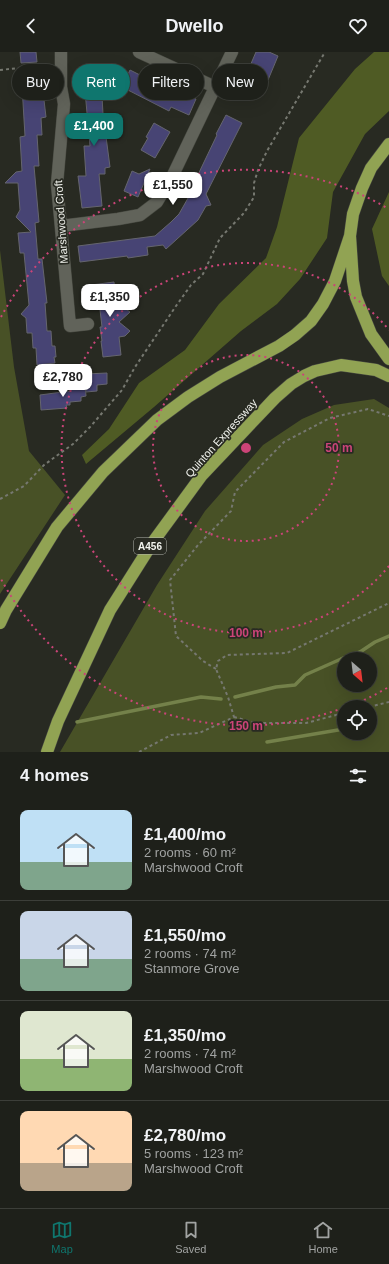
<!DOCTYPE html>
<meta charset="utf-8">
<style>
body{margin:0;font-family:Helvetica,sans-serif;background:#262823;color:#f1f3f6;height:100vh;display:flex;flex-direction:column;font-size:15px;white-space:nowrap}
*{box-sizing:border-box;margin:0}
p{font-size:13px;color:#a1a3a2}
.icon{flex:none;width:22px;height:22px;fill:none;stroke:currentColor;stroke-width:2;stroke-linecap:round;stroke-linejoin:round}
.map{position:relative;height:700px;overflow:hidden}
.side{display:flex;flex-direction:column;background:#1e201a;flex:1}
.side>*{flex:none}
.banner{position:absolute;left:12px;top:12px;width:365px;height:36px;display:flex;gap:8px}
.needle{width:26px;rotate:152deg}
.tools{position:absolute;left:337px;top:600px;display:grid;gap:8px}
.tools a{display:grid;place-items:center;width:40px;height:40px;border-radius:50%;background:#1e201a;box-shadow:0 4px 16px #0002,0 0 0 1px #3c3e39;font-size:20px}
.price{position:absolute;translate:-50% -34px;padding:0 9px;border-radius:8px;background:#fff;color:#222;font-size:13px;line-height:26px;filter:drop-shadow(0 1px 2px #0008)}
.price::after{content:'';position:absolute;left:50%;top:24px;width:12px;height:9px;margin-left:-6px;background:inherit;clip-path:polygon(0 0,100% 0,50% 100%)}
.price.current{background:#0f766e;color:#fff}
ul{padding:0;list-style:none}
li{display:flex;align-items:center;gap:12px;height:100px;padding:0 20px}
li+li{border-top:1px solid #3c3e39}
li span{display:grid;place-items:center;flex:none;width:112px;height:80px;border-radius:8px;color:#555}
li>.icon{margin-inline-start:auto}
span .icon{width:48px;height:48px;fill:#fffc;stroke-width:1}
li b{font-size:17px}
h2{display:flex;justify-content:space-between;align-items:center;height:48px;padding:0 20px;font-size:17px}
.pill{padding:0 14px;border-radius:18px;background:#1e201a;box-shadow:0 4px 16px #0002,0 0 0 1px #3c3e39;font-size:14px;line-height:36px}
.pill.current{background:#0f766e;color:#fff}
header{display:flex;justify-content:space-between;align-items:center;height:52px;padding:0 20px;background:#1e201a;font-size:18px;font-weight:600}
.menu{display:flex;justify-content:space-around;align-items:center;height:56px;border-top:1px solid #3c3e39;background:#1e201a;font-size:11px;color:#a1a3a2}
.menu a{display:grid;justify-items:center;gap:2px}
.menu .current{color:#0f766e}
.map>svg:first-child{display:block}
.green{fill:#485126;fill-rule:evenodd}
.forest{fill:#4f5b24}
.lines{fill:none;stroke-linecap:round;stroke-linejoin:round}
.stream{stroke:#74814a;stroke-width:3.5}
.building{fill:#474474;stroke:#65656e}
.street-casing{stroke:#474941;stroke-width:13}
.highway-casing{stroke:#474941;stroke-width:13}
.path{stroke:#767870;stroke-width:2;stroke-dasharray:3 3;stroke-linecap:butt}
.street{stroke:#61635a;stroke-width:12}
.highway{stroke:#91a353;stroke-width:12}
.ring{fill:none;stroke:#cb4478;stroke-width:2;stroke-dasharray:2 4}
.labels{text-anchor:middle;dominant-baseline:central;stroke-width:3.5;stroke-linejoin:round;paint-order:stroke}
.shield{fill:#282a22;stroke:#b5b7b0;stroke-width:1}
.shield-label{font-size:10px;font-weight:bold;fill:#f1f3ed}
.street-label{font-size:11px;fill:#f1f3ed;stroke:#282a22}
.centre{fill:#cb4478;stroke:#282a22;stroke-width:2}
.ring-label{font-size:12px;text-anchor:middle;font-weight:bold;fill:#cb4478;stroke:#282a22;stroke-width:3.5;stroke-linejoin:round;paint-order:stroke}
</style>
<header><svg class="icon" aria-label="back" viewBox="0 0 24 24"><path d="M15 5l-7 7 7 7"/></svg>Dwello<svg class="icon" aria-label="heart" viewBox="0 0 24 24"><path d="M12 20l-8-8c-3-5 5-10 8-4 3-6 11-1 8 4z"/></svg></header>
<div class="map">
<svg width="389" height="700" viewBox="0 0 389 700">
<rect width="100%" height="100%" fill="#282a22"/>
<path class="green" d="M0 198 14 315 29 399 65 443 0 542Z
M374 347 389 356V700H60L157 533 205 459 263 393 302 367 334 353ZM344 607H370V633H344ZM344 655H370V681H344Z"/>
<path class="forest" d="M374 0H389V59L365 82 333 140 327 186 300 227 277 252 241 279 154 355 86 412 82 403 109 377 139 331 185 298 219 252 266 206 277 175 299 86 355 17Z
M389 140V234L382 224 372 177Z"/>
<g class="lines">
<path class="stream" d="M235 645 276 635 295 633 305 623 341 607 360 600 375 590 389 584
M77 670 201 645 221 647
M267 690 344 677"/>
</g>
<path class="building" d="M20 0H36L37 10 21 11Z
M256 0H269L278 4 268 28 261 31 257 40 240 33 248 13 250 14Z
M130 18 180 43 181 40 196 47 189 63 171 55 169 59 122 35Z
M101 26 103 62 110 115 105 116V122H99L102 154 82 156 78 124H86L84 94H90L84 28Z
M40 32 42 48H44L46 65 41 66 42 83H37L39 114H34L39 170 35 171 38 207H42L47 251H45L47 279H51L52 294H55L56 305H54L55 311 37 313 36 296H33L32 281H27L26 266 21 262 29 253 24 201H20L18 181 31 180 16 165 20 158 18 131H5L16 120 22 119 20 85 25 84 22 34Z
M226 63 242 71 206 142 211 153 206 154 198 168 166 197 163 193 147 195 148 203 128 206 127 204 80 210 78 194 155 184 171 170 179 162 196 132 194 131 217 83 216 82Z
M154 71 170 80 155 106 141 98 148 86 146 85Z
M150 117 138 145 124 139 132 119 139 122Z
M114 230 115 240 118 242 120 253 130 260 119 270 130 279 125 284 119 285 121 303 103 305 101 289H102L100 275H102L99 249H96V243H92L91 233Z
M107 321V332L97 333V339L86 340 85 322Z
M69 332H85L86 344 81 345V349L70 350V353H66L67 356 41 358 40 343 70 339Z"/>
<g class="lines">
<g class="street-casing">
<path id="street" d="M61 0V35L64 52 57 132 70 274 88 272
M139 0 215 35
M61 174 118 167 140 163 157 150 172 125 232 0"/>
</g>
<g class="highway-casing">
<path id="highway" d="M389 92 371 116 362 136 353 162 350 184 353 229 356 245 371 282 389 307
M0 571 6 558 57 475 103 420 157 368 188 345 220 325 279 294 295 283 311 269 323 252 335 229 350 184
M47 700 58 669 110 558 153 490 202 423 275 346 291 332 304 324 315 319 341 313 376 318 389 324"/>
</g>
<path class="path" d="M0 18 48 13
M0 447 24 434 44 413 73 392 90 375 122 338 135 315 176 254 191 233 203 222 220 186 244 161 254 145V131L258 118 267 99 325 0
M216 617 203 609 176 584 170 528 198 493 231 459 235 440 284 390 330 366 368 357 389 364
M369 655 389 650
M234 665 256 671H306L344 661
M139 700 171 683 199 681 234 665 228 645 216 617 218 609 227 603 287 601 389 551"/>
<use href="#street" class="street"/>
<use href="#highway" class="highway"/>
</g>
<g class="ring">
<circle cx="246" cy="396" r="93"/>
<path d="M389 514A185 185 0 1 1 389 278"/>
<path d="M387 636A278 278 0 0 1 348 655M343 656A278 278 0 0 1 1 527M1 265A278 278 0 0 1 387 156"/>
</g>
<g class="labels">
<rect class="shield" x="134" y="486" width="32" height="16" rx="3"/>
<g class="shield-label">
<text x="150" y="494">A456</text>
</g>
<g class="street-label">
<text transform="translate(61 170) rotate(-94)">Marshwood Croft</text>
<text transform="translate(221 386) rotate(-48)">Quinton Expressway</text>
</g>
</g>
<circle cx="246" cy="396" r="6" class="centre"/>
<g class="ring-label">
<text x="339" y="400">50 m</text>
<text x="246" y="585">100 m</text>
<text x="246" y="678">150 m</text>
</g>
</svg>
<div class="tools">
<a><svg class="needle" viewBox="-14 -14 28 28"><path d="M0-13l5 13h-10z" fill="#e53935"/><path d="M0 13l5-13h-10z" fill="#a1a3a2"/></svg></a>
<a><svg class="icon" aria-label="locate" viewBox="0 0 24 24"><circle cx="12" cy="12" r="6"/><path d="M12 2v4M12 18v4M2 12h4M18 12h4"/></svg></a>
</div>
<b class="price current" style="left:94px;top:95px">£1,400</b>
<b class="price" style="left:173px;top:154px">£1,550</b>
<b class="price" style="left:110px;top:266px">£1,350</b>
<b class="price" style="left:63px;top:346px">£2,780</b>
<div class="banner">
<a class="pill">Buy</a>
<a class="pill current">Rent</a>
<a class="pill">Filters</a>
<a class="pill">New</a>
</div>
</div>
<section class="side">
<h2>4 homes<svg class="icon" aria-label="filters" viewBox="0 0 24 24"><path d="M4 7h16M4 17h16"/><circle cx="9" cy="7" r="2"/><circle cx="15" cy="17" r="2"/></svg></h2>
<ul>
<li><span style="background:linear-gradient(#bfe0f5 65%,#7fa58c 0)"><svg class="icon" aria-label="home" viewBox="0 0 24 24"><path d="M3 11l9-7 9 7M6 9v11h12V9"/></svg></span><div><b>£1,400/mo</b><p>2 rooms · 60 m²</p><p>Marshwood Croft</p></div></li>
<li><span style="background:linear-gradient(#c9d6e8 60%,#7fa58c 0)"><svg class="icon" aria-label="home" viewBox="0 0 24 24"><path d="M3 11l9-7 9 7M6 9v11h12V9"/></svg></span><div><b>£1,550/mo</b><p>2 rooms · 74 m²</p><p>Stanmore Grove</p></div></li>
<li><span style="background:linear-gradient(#dfe7d0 60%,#8fb573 0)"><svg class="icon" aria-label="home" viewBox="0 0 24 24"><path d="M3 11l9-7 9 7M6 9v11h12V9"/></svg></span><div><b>£1,350/mo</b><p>2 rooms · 74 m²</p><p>Marshwood Croft</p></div></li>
<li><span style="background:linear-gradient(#ffd9b3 65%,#b9a48a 0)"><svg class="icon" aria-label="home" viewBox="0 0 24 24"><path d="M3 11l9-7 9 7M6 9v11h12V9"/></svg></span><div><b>£2,780/mo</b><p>5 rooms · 123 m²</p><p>Marshwood Croft</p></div></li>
</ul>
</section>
<nav class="menu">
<a class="current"><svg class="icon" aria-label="map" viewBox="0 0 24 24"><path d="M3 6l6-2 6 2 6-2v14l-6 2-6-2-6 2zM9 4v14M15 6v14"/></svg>Map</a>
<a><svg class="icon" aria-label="saved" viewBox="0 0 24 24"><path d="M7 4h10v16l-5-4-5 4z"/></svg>Saved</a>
<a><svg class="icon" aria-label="home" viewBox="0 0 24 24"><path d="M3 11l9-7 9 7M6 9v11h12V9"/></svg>Home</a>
</nav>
